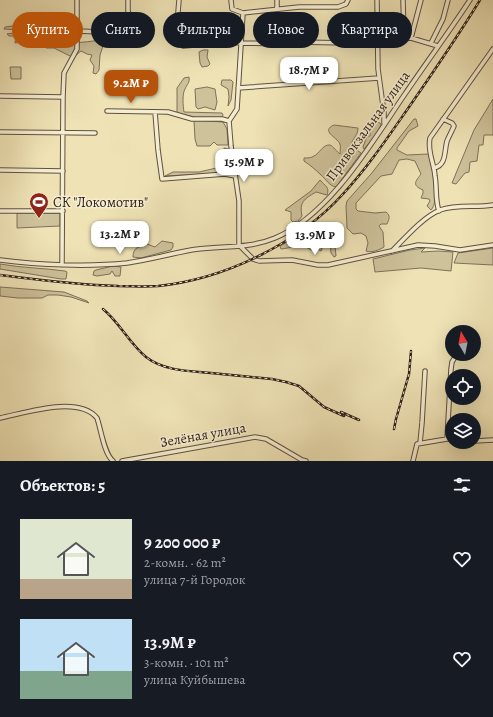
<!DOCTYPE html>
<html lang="ru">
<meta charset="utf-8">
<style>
body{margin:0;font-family:Alegreya,serif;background:#20242c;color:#f1f3f6;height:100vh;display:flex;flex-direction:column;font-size:15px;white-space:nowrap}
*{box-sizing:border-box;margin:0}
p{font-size:13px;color:#9ea1a6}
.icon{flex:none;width:22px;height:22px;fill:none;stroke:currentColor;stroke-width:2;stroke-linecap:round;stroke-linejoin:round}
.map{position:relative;height:461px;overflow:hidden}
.sheet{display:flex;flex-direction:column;background:#171b24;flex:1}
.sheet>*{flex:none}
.banner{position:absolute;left:12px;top:12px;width:469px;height:36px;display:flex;gap:8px}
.needle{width:26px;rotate:350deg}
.buttons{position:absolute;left:445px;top:325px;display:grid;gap:8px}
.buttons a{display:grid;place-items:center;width:36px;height:36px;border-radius:50%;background:#171b24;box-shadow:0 4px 16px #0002;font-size:20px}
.price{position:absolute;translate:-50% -34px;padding:0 9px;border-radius:8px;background:#fff;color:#222;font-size:13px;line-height:26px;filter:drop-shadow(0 1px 2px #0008)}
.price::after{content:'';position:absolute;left:50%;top:24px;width:12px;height:9px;margin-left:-6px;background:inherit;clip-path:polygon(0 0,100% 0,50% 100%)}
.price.on{background:#b45309;color:#fff}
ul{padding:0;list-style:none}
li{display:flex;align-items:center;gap:12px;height:100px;padding:0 20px}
li span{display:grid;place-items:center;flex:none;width:112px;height:80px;border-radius:0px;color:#555}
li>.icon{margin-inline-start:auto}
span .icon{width:48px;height:48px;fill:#fffc;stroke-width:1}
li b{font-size:17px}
h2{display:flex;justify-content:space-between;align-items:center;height:48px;padding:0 20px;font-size:17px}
.tag{padding:0 14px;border-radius:18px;background:#171b24;box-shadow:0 4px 16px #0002;font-size:14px;line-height:36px}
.tag.on{background:#b45309;color:#fff}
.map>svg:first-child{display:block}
.green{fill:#cec29b;stroke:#7e715a}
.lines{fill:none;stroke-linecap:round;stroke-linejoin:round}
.minor-casing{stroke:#5f5140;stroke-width:5.5}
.minor{stroke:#f5edd0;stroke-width:3.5}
.rail-casing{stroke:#2f2019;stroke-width:2.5}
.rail{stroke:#f5edd0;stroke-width:1;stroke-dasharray:3;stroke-linecap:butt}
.labels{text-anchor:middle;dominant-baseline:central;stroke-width:3;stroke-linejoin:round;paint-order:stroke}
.street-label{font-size:14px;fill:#2f2019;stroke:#f5edd0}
.poi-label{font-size:14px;fill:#2f2019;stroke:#f5edd0;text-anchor:start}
</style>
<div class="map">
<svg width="493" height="461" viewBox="0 0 493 461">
<rect width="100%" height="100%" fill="#efe3b6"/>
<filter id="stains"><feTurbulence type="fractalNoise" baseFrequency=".005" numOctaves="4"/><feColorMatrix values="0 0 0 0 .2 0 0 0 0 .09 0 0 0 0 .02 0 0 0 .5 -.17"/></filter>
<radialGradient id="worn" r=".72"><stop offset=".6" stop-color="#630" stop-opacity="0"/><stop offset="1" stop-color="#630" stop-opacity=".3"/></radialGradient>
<path class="green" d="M223 16H239L237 40 222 41Z
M20 25 49 27C53 31 57 38 62 41 68 44 95 42 101 39L103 46 100 55 99 70 96 74 93 73 94 66 90 60 92 55 87 54 81 51 75 56 72 57 54 48H46L49 44 47 41 40 42 39 41 38 30 35 31 37 38V43L29 41 15 43V41L19 38 18 36H9L7 34 20 32 23 30 4 29 5 27Z
M203 50H208L207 57 210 64 208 66 202 67 200 63 199 52Z
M10 67H21V79H11Z
M189 77C190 83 187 84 185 89 182 94 183 106 184 112L222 113 223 115 222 118H199L177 113V88L184 78Z
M222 80H231L233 82 231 100 228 106 229 97 228 89 221 85Z
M207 87 215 89 217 102 215 110 205 107 198 109 196 107 195 89Z
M493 99V135H484L483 145H479L477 161 470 162 469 172 465 173 456 184 452 183 474 130Z
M414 119H416L418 126 409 131 397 148V150L407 155 428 154 430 155C433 167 440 201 431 210L427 206 430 201 429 199 421 198 423 193V190C411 185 416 181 421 174L415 161 407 159 399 160 392 174 381 176 356 203V209L358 211 375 213 386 212C391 216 389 219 387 224H381L379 226 383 232 384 247C379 250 372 253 366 251L368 243 366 236 361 233 353 234 347 228 346 206 347 201 371 174Z
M195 120 223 122 227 129 228 145H217L214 142 210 146H197L195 139 194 121Z
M377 122 380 123 381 125 376 135 364 149 363 147 367 136H370C370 130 371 125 377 122Z
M334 125 358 128C358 136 351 140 351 146L361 153 336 187C329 186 326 179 321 175 316 170 310 165 304 161V158C308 158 311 158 314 156 319 154 323 144 330 145 333 146 337 152 340 154 340 150 341 147 340 144 337 137 320 131 334 125Z
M224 148 228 149 231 166V169L225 173 165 176 173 172H199L225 166Z
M320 180C325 186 330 187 327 195L316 192C304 199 299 202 302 216L298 221 293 222 291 220V212L285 210 311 191Z
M17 213H60V226L17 228Z
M318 226 320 227 321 229 331 228 333 231 338 232V234L334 236 336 256 334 257 331 253 330 241 321 243 322 250 320 251 317 247 316 249 311 250C303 243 291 248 281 249L280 246 282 245 302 233Z
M162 241 173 243V247L171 250 141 258 133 257C133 247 139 247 147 244L155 247Z
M425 248 421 252 438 251 453 252 451 271 421 268 375 272 373 259 410 250Z
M493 248V265L454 263 458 253Z
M0 264C22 268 44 268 65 271L67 272 66 279H61L0 269Z
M113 266 121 267 120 276H115L112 271 110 274 97 276 93 275 94 271 96 270Z
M0 287 64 292 87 301 89 303 71 297 58 295H48L42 298H18L0 296Z"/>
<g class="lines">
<g class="minor-casing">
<path id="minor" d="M179 0 176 36 183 46 232 42 240 43 283 44 297 42 348 43 378 40 411 38 438 46
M231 0 232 9 243 13
M377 0 378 69 384 113V123
M403 0 404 38
M277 9V0
M243 13 299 7H338L346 4 348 0
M78 31 101 32 130 28 131 21 128 11V0
M411 38 421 0
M431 43 443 19 448 0
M238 88 379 78
M0 96 63 97 62 265
M63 97 64 73 77 49V0
M107 111 168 112 192 119H222L229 121
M155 112 158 150 162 179 225 174 235 176
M0 132 95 133
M434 168C447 165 444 151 447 141 449 136 452 131 454 126L452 123 443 119
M0 170 63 171
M0 211H63
M439 211C435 200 437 187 435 176 434 163 427 151 430 138L493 49
M239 245 253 259 259 261 292 260 318 265H328L418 245 435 246 460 250 493 245
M239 245V201L231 146 229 121 237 109 243 13
M392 251C405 238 423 217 440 210 457 204 476 208 493 205
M0 260C39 265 88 267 127 263 147 260 166 255 186 251 215 245 247 250 275 238 330 215 372 142 405 94 426 63 449 32 470 0
M0 418C25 413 78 395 97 418 101 429 104 454 113 461
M447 439 451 369 452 362 457 354
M474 441 493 440
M420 443 422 423 425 371
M122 461 255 437 266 439 302 460 306 461
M413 461 417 444 447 439H452"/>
</g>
<use href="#minor" class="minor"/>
<g class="rail-casing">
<path id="rail" d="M0 275C39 280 79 285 118 286 132 286 145 287 158 286 224 279 298 244 343 194 368 167 388 137 409 107 434 71 458 36 480 0
M103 309C120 323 129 343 146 357 164 371 189 371 211 373 231 375 252 377 272 379L286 382 299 386 324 407 344 416
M341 412 359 420
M394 429 396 419 409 374 411 351"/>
</g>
<use href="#rail" class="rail"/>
</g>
<defs>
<g id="stadium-pin" transform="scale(1)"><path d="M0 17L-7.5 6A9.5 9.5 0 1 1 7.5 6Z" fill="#8f2418" stroke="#f5edd0"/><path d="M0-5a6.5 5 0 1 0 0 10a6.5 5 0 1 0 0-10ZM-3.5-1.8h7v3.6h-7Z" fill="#fff"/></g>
</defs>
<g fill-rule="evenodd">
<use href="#stadium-pin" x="39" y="202"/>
</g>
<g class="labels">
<g class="street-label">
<text transform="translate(368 126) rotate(-54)">Привокзальная улица</text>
<text transform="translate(203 435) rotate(-10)">Зелёная улица</text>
</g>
<g class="poi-label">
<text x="53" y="202">СК "Локомотив"</text>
</g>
</g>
<rect width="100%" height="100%" filter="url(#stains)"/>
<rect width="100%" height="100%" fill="url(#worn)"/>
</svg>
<div class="buttons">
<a><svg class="needle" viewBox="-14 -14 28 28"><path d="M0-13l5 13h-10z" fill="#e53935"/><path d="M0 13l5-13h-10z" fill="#9ea1a6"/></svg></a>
<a><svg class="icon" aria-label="locate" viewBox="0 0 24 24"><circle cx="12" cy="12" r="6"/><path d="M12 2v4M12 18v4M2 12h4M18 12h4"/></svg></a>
<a><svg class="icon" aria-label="layers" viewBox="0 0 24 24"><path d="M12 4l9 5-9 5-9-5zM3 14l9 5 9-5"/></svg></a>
</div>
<b class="price" style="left:309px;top:91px">18.7M ₽</b>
<b class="price on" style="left:131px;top:104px">9.2M ₽</b>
<b class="price" style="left:244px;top:183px">15.9M ₽</b>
<b class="price" style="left:120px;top:255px">13.2M ₽</b>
<b class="price" style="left:315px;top:256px">13.9M ₽</b>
<div class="banner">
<a class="tag on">Купить</a>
<a class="tag">Снять</a>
<a class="tag">Фильтры</a>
<a class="tag">Новое</a>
<a class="tag">Квартира</a>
</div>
</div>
<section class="sheet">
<h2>Объектов: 5<svg class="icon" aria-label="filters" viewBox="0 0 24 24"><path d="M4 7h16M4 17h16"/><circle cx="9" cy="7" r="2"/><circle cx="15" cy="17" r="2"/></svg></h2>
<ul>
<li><span style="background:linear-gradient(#dfe7d0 75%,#b9a48a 0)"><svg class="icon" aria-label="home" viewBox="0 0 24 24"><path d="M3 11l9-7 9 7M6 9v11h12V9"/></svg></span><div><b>9 200 000 ₽</b><p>2-комн. · 62 m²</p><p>улица 7-й Городок</p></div><svg class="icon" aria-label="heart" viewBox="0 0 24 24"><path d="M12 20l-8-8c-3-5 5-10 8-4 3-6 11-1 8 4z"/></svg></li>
<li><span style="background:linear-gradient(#bfe0f5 65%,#7fa58c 0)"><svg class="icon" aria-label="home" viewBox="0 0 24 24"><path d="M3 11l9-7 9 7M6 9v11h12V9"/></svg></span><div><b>13.9M ₽</b><p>3-комн. · 101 m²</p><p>улица Куйбышева</p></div><svg class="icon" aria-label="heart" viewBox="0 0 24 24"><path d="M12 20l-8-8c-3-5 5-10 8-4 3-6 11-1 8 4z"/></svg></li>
</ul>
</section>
